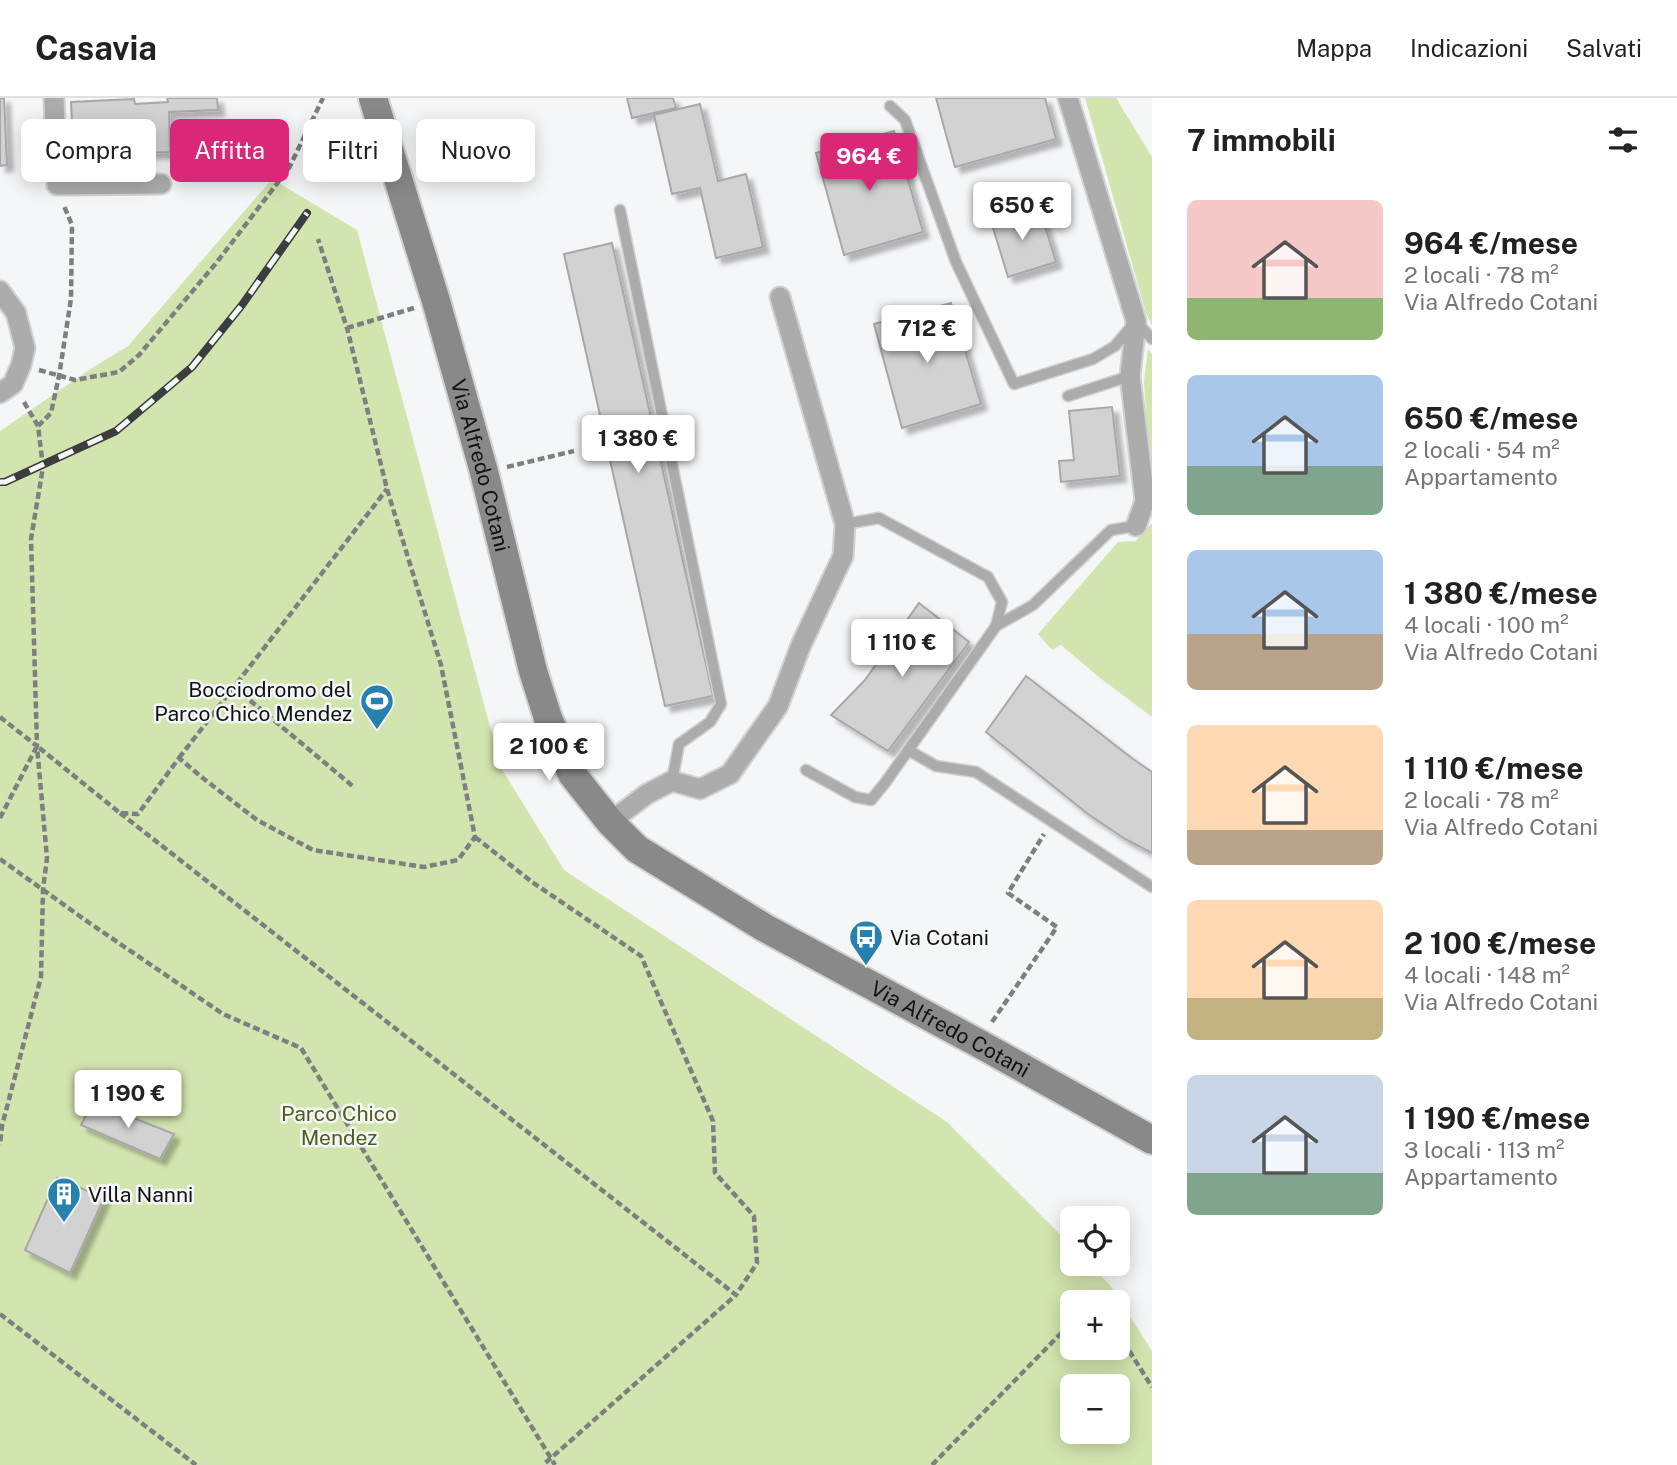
<!DOCTYPE html>
<html lang="it">
<meta charset="utf-8">
<style>
body{margin:0;font-family:"Public Sans",sans-serif;background:#f2f2f2;color:#222;height:100vh;display:flex;flex-direction:column;font-size:26px;white-space:nowrap}
*{box-sizing:border-box;margin:0}
p{font-size:23px;color:#767676}
.icon{flex:none;width:38px;height:38px;fill:none;stroke:currentColor;stroke-width:2;stroke-linecap:round;stroke-linejoin:round}
.map{position:relative;flex:1;overflow:hidden}
.sheet{display:flex;flex-direction:column;background:#fff;width:525px}
.sheet>*{flex:none}
.top-card{position:absolute;left:21px;top:21px;width:665px;height:63px;display:flex;gap:14px}
.tools{position:absolute;left:1060px;top:1108px;display:grid;gap:14px}
.tools a{display:grid;place-items:center;width:70px;height:70px;border-radius:10px;background:#fff;box-shadow:0 4px 18px #0003;font-size:35px}
.price{position:absolute;translate:-50% -60px;padding:0 16px;border-radius:7px;background:#fff;color:#222;font-size:23px;line-height:46px;filter:drop-shadow(0 2px 4px #0008)}
.price::after{content:'';position:absolute;left:50%;top:42px;width:21px;height:16px;margin-left:-10px;background:inherit;clip-path:polygon(0 0,100% 0,50% 100%)}
.price.active{background:#db2777;color:#fff}
ul{padding:0;list-style:none}
li{display:flex;align-items:center;gap:21px;height:175px;padding:0 35px}
li span{display:grid;place-items:center;flex:none;width:196px;height:140px;border-radius:10px;color:#555}
li>.icon{margin-inline-start:auto}
span .icon{width:84px;height:84px;fill:#fffc;stroke-width:1}
li b{font-size:30px}
h2{display:flex;justify-content:space-between;align-items:center;height:84px;padding:0 35px;font-size:30px}
.chip{padding:0 24px;border-radius:10px;background:#fff;box-shadow:0 4px 18px #0003;font-size:24px;line-height:63px}
.chip.active{background:#db2777;color:#fff}
header{display:flex;align-items:center;gap:42px;box-sizing:border-box;height:98px;padding:0 35px;background:#fff;border-bottom:2px solid #e0e0e0}
header strong{font-size:33px}
nav{display:flex;gap:38px;margin-inline-start:auto;font-size:24px}
main{display:flex;flex:1;min-height:0}
.map>svg:first-child{display:block}
.green{fill:#d3e5af;fill-rule:evenodd}
.building{fill:#d3d2d3;stroke:#a8a7a9;stroke-width:2;filter:url(#shadow)}
.lines{fill:none;stroke-linecap:round;stroke-linejoin:round}
.lane-casing{stroke:#d0d1d3;stroke-width:13}
.street-casing{stroke:#d0d1d3;stroke-width:23}
.secondary-casing{stroke:#d0d1d3;stroke-width:32}
.path{stroke:#7e7f80;stroke-width:4.5;stroke-dasharray:7 3.5;stroke-linecap:butt}
.lane{stroke:#adacac;stroke-width:10}
.street{stroke:#adacac;stroke-width:19}
.secondary{stroke:#8a8989;stroke-width:28}
.rail-casing{stroke:#3c3d3e;stroke-width:8}
.rail{stroke:#f5f6f8;stroke-width:5;stroke-dasharray:16;stroke-linecap:butt}
.labels{text-anchor:middle;dominant-baseline:central;stroke-width:5;stroke-linejoin:round;paint-order:stroke}
.street-label{font-size:21px;fill:#101111;stroke:#f5f6f8}
.poi-label{font-size:21px;fill:#101111;stroke:#f5f6f8;text-anchor:start}
.park-label{font-size:21px;fill:#4d5f1a;stroke:#f5f6f8}
</style>
<header>
<strong>Casavia</strong>
<nav><a>Mappa</a><a>Indicazioni</a><a>Salvati</a></nav>
</header>
<main>
<div class="map">
<svg width="1152" height="1367" viewBox="0 0 1152 1367">
<defs>
<filter id="shadow"><feDropShadow dx="6" dy="6" stdDeviation="2" flood-color="#0004"/></filter>
</defs>
<rect width="100%" height="100%" fill="#f5f6f8"/>
<path class="green" d="M1085 0H1116L1152 59V228L1146 215Z
M272 81 357 132 501 670 564 772 947 1024 1073 1149V1166H1089L1110 1187 1152 1253V1367H0V333L92 270 128 248ZM1073 1204H1118V1250H1073ZM1073 1288H1118V1334H1073Z
M1148 251 1152 256V372L1146 317 1144 283Z
M1152 425V619L1100 580 1061 547 1052 552 1038 536 1118 444 1136 443Z"/>
<path class="building" d="M0 0H4L7 67 0 68Z
M167 0H217L218 12 169 14 170 54 137 55V59L74 62 71 4 134 1 135 6 168 4Z
M627 0H673L676 10 632 20Z
M936 0H1045L1056 41 955 69Z
M700 6 718 83 746 76 763 149 716 160 700 90 672 96 654 17Z
M894 33 923 134 844 157 816 55Z
M1022 110 1025 120 1041 115 1056 164 1008 179 990 120Z
M612 145 713 598 665 608 564 156Z
M951 205 981 306 902 330 874 226Z
M1112 309 1120 378 1061 384 1059 363 1074 362 1069 313Z
M919 505 969 544 888 653 831 617 865 582Z
M1026 578 1133 661 1152 674V755L1125 741 1088 716 986 634Z
M93 1004 174 1036 160 1061 81 1027Z
M57 1080 104 1100 70 1175 25 1152Z"/>
<g class="lines">
<g class="lane-casing">
<path id="lane" d="M890 8 905 22 956 164 1014 286 1093 261 1115 248 1136 223 1152 241
M620 112 721 606 710 624 679 646 672 683
M1068 298 1130 278
M996 528 1033 507 1111 432 1136 428
M908 652 936 668 976 674 1152 789
M806 672 855 699 871 702 885 685 996 528 1002 504 988 479 879 420 845 426"/>
</g>
<g class="street-casing">
<path id="street" d="M54 0 57 87 161 86
M1068 0 1136 223 1130 278 1145 403 1136 428
M0 193 16 215 25 250 21 267 13 286 0 295
M610 724 647 696 672 683 700 691 730 676 778 608 801 547 843 458 845 426 780 199"/>
</g>
<g class="secondary-casing">
<g id="secondary">
<path id="s1" d="M373 0 436 203 484 374 533 573 548 620 572 676 610 724 637 751 765 830 978 945 1152 1042"/>
</g>
</g>
<path class="path" d="M347 230 414 210
M39 272 75 282 119 274 139 257 217 164 289 70 323 0
M24 304 38 328 43 369 31 441 37 647
M38 328 51 315 59 278 71 201 72 127 64 108
M507 369 574 353
M234 589 355 690
M0 619 37 648 47 760 43 792 41 879 2 1028 0 1047
M179 660 387 391
M120 715 736 1197 543 1367
M0 720 37 648 120 715 138 716 179 660 204 681 257 722 313 752 424 769 458 762 475 739 441 567 387 391 347 230 318 141
M475 739 532 784 641 858 713 1023 715 1075 754 1118 757 1165 736 1197
M0 761 88 824 223 916 301 950 555 1367
M992 924 1057 829 1008 795 1044 736
M0 1216 196 1367
M1118 1235 1152 1289
M932 1367 1073 1223"/>
<use href="#lane" class="lane"/>
<use href="#street" class="street"/>
<use href="#secondary" class="secondary"/>
<g class="rail-casing">
<path id="rail" d="M0 384H5L116 333 192 269 242 207 307 115"/>
</g>
<use href="#rail" class="rail"/>
</g>
<defs>
<g id="stadium-pin" transform="scale(1.75)"><path d="M0 17L-7.5 6A9.5 9.5 0 1 1 7.5 6Z" fill="#2681ae" stroke="#f5f6f8"/><path d="M0-5a6.5 5 0 1 0 0 10a6.5 5 0 1 0 0-10ZM-3.5-1.8h7v3.6h-7Z" fill="#fff"/></g>
<g id="bus-pin" transform="scale(1.75)"><path d="M0 17L-7.5 6A9.5 9.5 0 1 1 7.5 6Z" fill="#2681ae" stroke="#f5f6f8"/><path d="M-5-6H5V4H4V6H2V4H-2V6H-4V4H-5ZM-3.5-4V0h7V-4ZM-3.5 1.2v1.5H-2V1.2ZM2 1.2v1.5H3.5V1.2Z" fill="#fff"/></g>
<g id="building-pin" transform="scale(1.75)"><path d="M0 17L-7.5 6A9.5 9.5 0 1 1 7.5 6Z" fill="#2681ae" stroke="#f5f6f8"/><path d="M-4-6H4V6H1V3H-1V6H-4ZM-2.5-4.3h1.7v1.8h-1.7ZM.8-4.3h1.7v1.8H.8ZM-2.5-1h1.7V.8h-1.7ZM.8-1h1.7V.8H.8Z" fill="#fff"/></g>
</defs>
<g fill-rule="evenodd">
<use href="#stadium-pin" x="377" y="603"/>
<use href="#bus-pin" x="866" y="839"/>
<use href="#building-pin" x="64" y="1096"/>
</g>
<g class="labels">
<g class="street-label">
<text stroke="none"><textPath href="#s1" startOffset="383">Via Alfredo Cotani</textPath></text>
<text stroke="none"><textPath href="#s1" startOffset="1166">Via Alfredo Cotani</textPath></text>
</g>
<g class="poi-label">
<text x="352" y="591" text-anchor="end">Bocciodromo del<tspan x="352" dy="24">Parco Chico Mendez</tspan></text>
<text x="890" y="839">Via Cotani</text>
<text x="88" y="1096">Villa Nanni</text>
</g>
<g class="park-label">
<text x="339" y="1015">Parco Chico<tspan x="339" dy="24">Mendez</tspan></text>
</g>
</g>
</svg>
<div class="tools">
<a><svg class="icon" aria-label="locate" viewBox="0 0 24 24"><circle cx="12" cy="12" r="6"/><path d="M12 2v4M12 18v4M2 12h4M18 12h4"/></svg></a>
<a>+</a>
<a>−</a>
</div>
<b class="price active" style="left:869px;top:95px">964 €</b>
<b class="price" style="left:1022px;top:144px">650 €</b>
<b class="price" style="left:927px;top:267px">712 €</b>
<b class="price" style="left:638px;top:377px">1 380 €</b>
<b class="price" style="left:902px;top:581px">1 110 €</b>
<b class="price" style="left:549px;top:685px">2 100 €</b>
<b class="price" style="left:128px;top:1032px">1 190 €</b>
<div class="top-card">
<a class="chip">Compra</a>
<a class="chip active">Affitta</a>
<a class="chip">Filtri</a>
<a class="chip">Nuovo</a>
</div>
</div>
<section class="sheet">
<h2>7 immobili<svg class="icon" aria-label="filters" viewBox="0 0 24 24"><path d="M4 7h16M4 17h16"/><circle cx="9" cy="7" r="2"/><circle cx="15" cy="17" r="2"/></svg></h2>
<ul>
<li><span style="background:linear-gradient(#f6c9c9 70%,#8fb573 0)"><svg class="icon" aria-label="home" viewBox="0 0 24 24"><path d="M3 11l9-7 9 7M6 9v11h12V9"/></svg></span><div><b>964 €/mese</b><p>2 locali · 78 m²</p><p>Via Alfredo Cotani</p></div></li>
<li><span style="background:linear-gradient(#a9c7e8 65%,#7fa58c 0)"><svg class="icon" aria-label="home" viewBox="0 0 24 24"><path d="M3 11l9-7 9 7M6 9v11h12V9"/></svg></span><div><b>650 €/mese</b><p>2 locali · 54 m²</p><p>Appartamento</p></div></li>
<li><span style="background:linear-gradient(#a9c7e8 60%,#b9a48a 0)"><svg class="icon" aria-label="home" viewBox="0 0 24 24"><path d="M3 11l9-7 9 7M6 9v11h12V9"/></svg></span><div><b>1 380 €/mese</b><p>4 locali · 100 m²</p><p>Via Alfredo Cotani</p></div></li>
<li><span style="background:linear-gradient(#ffd9b3 75%,#b9a48a 0)"><svg class="icon" aria-label="home" viewBox="0 0 24 24"><path d="M3 11l9-7 9 7M6 9v11h12V9"/></svg></span><div><b>1 110 €/mese</b><p>2 locali · 78 m²</p><p>Via Alfredo Cotani</p></div></li>
<li><span style="background:linear-gradient(#ffd9b3 70%,#c2b280 0)"><svg class="icon" aria-label="home" viewBox="0 0 24 24"><path d="M3 11l9-7 9 7M6 9v11h12V9"/></svg></span><div><b>2 100 €/mese</b><p>4 locali · 148 m²</p><p>Via Alfredo Cotani</p></div></li>
<li><span style="background:linear-gradient(#c9d6e8 70%,#7fa58c 0)"><svg class="icon" aria-label="home" viewBox="0 0 24 24"><path d="M3 11l9-7 9 7M6 9v11h12V9"/></svg></span><div><b>1 190 €/mese</b><p>3 locali · 113 m²</p><p>Appartamento</p></div></li>
</ul>
</section>
</main>
